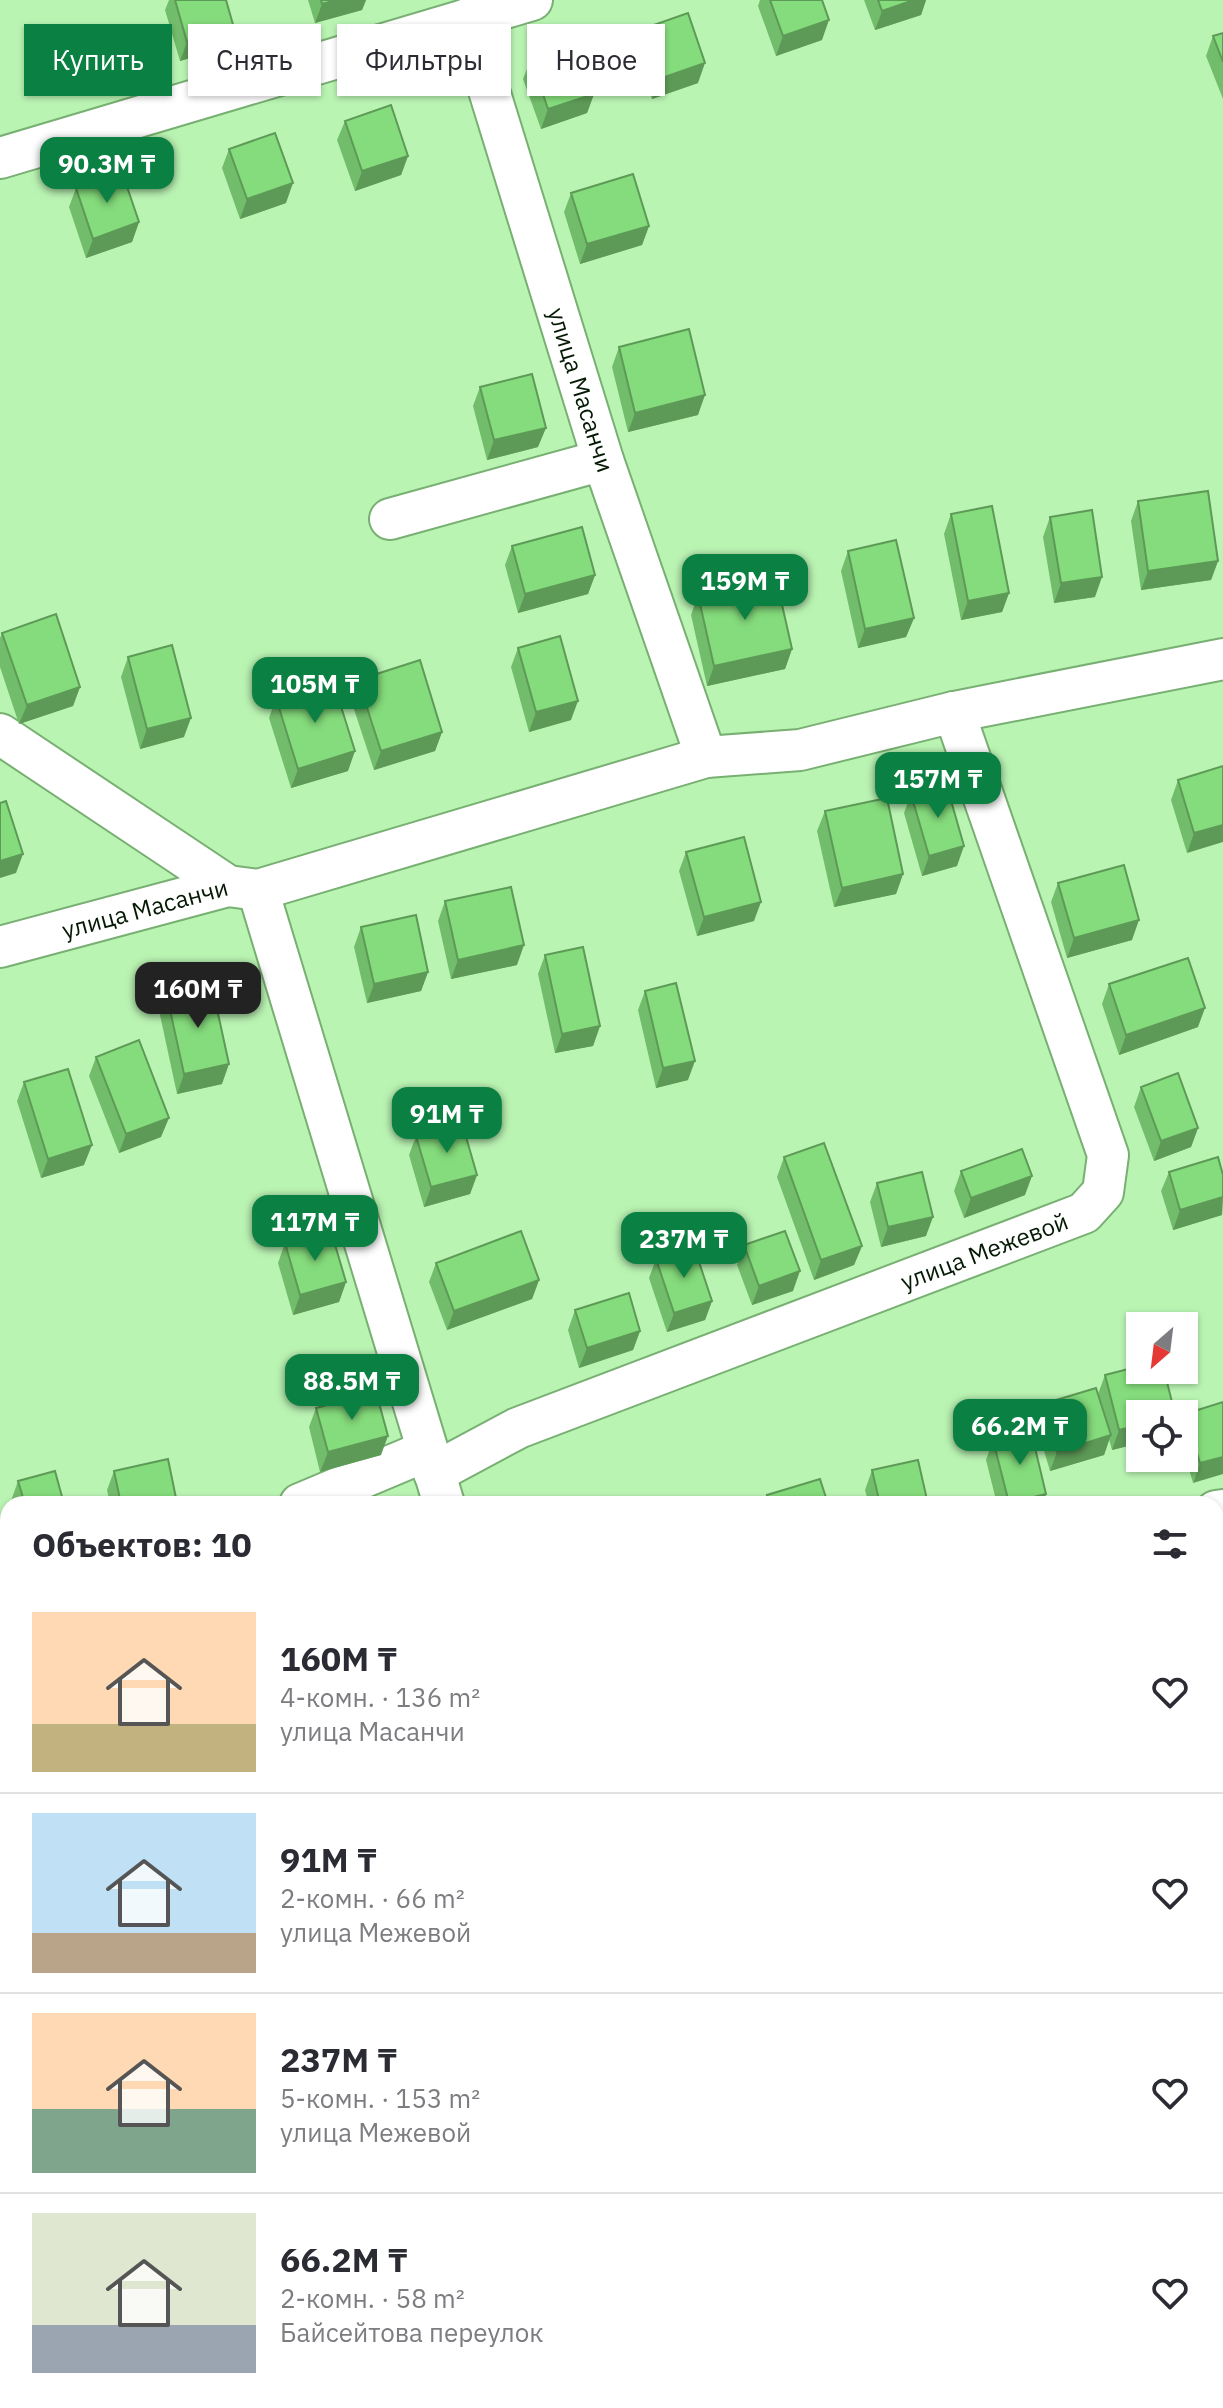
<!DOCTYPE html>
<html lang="ru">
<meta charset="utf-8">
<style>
body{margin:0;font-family:"IBM Plex Sans",sans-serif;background:#f7f7f7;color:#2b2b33;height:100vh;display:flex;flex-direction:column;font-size:30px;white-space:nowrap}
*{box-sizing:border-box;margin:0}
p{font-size:26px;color:#7c7c81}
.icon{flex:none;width:44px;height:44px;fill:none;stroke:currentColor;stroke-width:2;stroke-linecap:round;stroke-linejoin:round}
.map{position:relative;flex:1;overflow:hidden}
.side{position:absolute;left:0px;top:1496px;width:1224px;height:912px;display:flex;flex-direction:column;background:#fff;border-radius:24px 24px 0 0;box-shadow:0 2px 6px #0004}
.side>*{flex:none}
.top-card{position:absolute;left:24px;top:24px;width:800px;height:72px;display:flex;gap:16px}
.needle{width:52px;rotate:208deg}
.controls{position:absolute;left:1126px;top:1312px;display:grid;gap:16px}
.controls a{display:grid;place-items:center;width:72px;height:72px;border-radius:0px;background:#fff;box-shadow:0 2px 6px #0004;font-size:40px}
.price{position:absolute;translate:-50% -68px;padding:0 18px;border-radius:16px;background:#0b8043;color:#fff;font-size:26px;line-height:52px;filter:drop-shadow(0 2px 4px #0008)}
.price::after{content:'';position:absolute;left:50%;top:48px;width:24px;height:18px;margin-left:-12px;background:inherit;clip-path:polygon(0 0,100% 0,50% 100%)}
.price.current{background:#222;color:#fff}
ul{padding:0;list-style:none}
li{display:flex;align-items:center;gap:24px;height:200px;padding:0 32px}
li+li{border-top:2px solid #e1e1e2}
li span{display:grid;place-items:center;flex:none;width:224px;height:160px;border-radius:0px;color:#555}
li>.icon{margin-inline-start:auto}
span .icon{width:96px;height:96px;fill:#fffc;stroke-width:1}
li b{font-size:34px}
h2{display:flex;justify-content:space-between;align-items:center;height:96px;padding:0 32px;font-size:34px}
.pill{padding:0 28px;border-radius:0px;background:#fff;box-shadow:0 2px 6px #0004;font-size:28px;line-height:72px}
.pill.current{background:#0b8043;color:#fff}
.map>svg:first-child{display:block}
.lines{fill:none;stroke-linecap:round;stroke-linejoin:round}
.minor-casing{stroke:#78af72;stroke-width:44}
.minor{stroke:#fff;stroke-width:40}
.wall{fill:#72bd6b}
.shaded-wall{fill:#5d9a57}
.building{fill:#85dc7c;stroke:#5d9a57;stroke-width:2}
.labels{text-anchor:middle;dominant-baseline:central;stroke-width:7;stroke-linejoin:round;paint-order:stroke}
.street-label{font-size:24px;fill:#051a04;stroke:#cffeca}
</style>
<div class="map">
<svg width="1223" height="2408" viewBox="0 0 1223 2408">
<rect width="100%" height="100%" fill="#baf4b3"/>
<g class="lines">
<g class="minor-casing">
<g id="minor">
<path id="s1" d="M467 19 603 460 706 757"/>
<path d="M0 158 532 0"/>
<path d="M390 519 603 460"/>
<path d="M0 734 228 886"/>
<path d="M258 890 444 1504"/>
<path id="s2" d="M0 947 228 886 258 890 706 757 800 750 954 712 1223 659"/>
<path id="s3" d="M434 1473 518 1428 1084 1213 1103 1192 1108 1155 954 712"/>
<path d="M300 1504 426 1451"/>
<path d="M1216 1511 1223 1510"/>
<path d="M1216 1571 1223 1594"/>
<path d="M0 1598 8 1596"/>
<path d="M1216 1936 1223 1933"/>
<path d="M1216 2315 1223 2312"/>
<path d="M0 2343 8 2350"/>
<path d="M63 2400 70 2408"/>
<path d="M954 2408 976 2400"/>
</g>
</g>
<use href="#minor" class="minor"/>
</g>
<path class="wall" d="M169 0H226L234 28 227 47 180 61 165 10Z
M308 0H366L362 10 315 23Z
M760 0H822V40L776 56 758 6Z
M864 0H926L921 15 875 30Z
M642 29 698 83 652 99 634 49Z
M1223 33V99L1206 56 1213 36Z
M531 59 594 94 587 113 541 129 523 79Z
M345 121 408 156 401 175 355 191 337 140Z
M229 149 286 203 240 219 222 168Z
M76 188 139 222 132 242 86 258 69 207Z
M571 193 649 226 642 245 580 264 564 212Z
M619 347 698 415 628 432 612 367Z
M480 387 538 447 487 460 473 406Z
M1138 501 1218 561 1211 580 1141 590 1131 521Z
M951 514 1009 593 1002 612 961 620 944 534Z
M1050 517 1095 597 1054 603 1043 537Z
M512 546 595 575 588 594 518 613 505 565Z
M848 551 914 618 906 637 858 648 841 571Z
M698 595 792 649 785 669 707 686 691 615Z
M2 633 80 687 73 706 19 724 0 667V638Z
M518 648 571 720 529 732 511 667Z
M128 657 184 737 140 749 121 677Z
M358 680 442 732 435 751 374 770 351 700Z
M276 698 348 771 291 788 269 718Z
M1223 766 1187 853 1171 800 1178 780Z
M911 794 957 866 922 876 904 813Z
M825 811 903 874 896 894 834 907 817 831Z
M686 852 754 921 697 936 679 871Z
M1058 883 1132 940 1067 958 1051 902Z
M445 901 517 965 451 979 438 921Z
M361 927 428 972 421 991 367 1003 354 947Z
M545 955 600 1026 593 1046 555 1053 538 974Z
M1109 984 1198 1027 1119 1055 1102 1004Z
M645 991 688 1080 656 1088 638 1010Z
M167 996 222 1084 177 1094 160 1015Z
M96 1057 161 1137 119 1153 89 1076Z
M24 1082 84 1165 41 1178 17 1101Z
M1141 1087 1198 1128 1191 1147 1154 1161 1134 1107Z
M416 1136 477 1175 470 1194 424 1207 409 1155Z
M784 1157 862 1246 854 1265 814 1280 777 1177Z
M961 1171 1025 1195 964 1218 954 1191Z
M1169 1172 1223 1175 1222 1215 1173 1230 1161 1191Z
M877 1183 926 1236 881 1247 870 1202Z
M285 1243 346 1282 339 1302 293 1315 278 1263Z
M744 1245 793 1291 752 1305 737 1265Z
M656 1259 712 1301 705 1320 667 1332 649 1278Z
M436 1263 539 1280 532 1299 447 1330 429 1282Z
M575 1310 640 1331 633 1350 579 1368 568 1330Z
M1105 1375 1140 1414V1443L1112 1450 1109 1439 1104 1455 1050 1471 1036 1424 1043 1404 1098 1394Z
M1223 1402 1193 1483 1184 1452V1418L1185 1414Z
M316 1408 381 1455 320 1472 309 1427Z
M993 1440 1046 1494 1043 1504H997L986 1460Z
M872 1470 928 1504H869L865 1490Z
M114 1471 177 1504H110L107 1490Z
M18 1481 64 1504H12L11 1501Z
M767 1495 828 1504H763Z
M110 2400H166L158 2408H119Z
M611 2400H676L678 2405 677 2408H615Z
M694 2400H752L733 2408H698Z"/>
<path class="shaded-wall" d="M336 0H366L362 10 315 23 322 4Z
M914 0H926L921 15 875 30 882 11Z
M829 20 822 40 776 56 783 36Z
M234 28 227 47 180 61 187 42Z
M705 63 698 83 652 99 659 79Z
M594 94 587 113 541 129 548 109Z
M408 156 401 175 355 191 362 171Z
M293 183 286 203 240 219 247 199Z
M139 222 132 242 86 258 93 239Z
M649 226 642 245 580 264 587 244Z
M705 395 698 415 628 432 635 413Z
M546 428 538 447 487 460 494 440Z
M1218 561 1211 580 1141 590 1148 571Z
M595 575 588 594 518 613 525 594Z
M1102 577 1095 597 1054 603 1061 583Z
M1009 593 1002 612 961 620 968 601Z
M914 618 906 637 858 648 865 629Z
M792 649 785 669 707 686 714 666Z
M80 687 73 706 19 724 27 705Z
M578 701 571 720 529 732 536 712Z
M191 718 184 737 140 749 147 729Z
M442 732 435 751 374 770 381 751Z
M355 751 348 771 291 788 298 769Z
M1223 825V842L1187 853 1194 833Z
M964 846 957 866 922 876 929 856Z
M23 854 16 873 0 878V861Z
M903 874 896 894 834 907 842 888Z
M761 902 754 921 697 936 704 917Z
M1139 920 1132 940 1067 958 1074 938Z
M524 945 517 965 451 979 458 960Z
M428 972 421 991 367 1003 374 984Z
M1205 1008 1198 1027 1119 1055 1126 1035Z
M600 1026 593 1046 555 1053 562 1034Z
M695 1061 688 1080 656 1088 663 1068Z
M229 1064 222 1084 177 1094 184 1074Z
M169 1118 161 1137 119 1153 126 1134Z
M1198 1128 1191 1147 1154 1161 1161 1141Z
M92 1145 84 1165 41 1178 48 1159Z
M477 1175 470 1194 424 1207 431 1187Z
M1032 1176 1025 1195 964 1218 971 1198Z
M1223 1197 1222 1215 1173 1230 1180 1210Z
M933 1217 926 1236 881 1247 888 1227Z
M862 1246 854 1265 814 1280 821 1260Z
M800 1271 793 1291 752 1305 759 1286Z
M539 1280 532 1299 447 1330 454 1311Z
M346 1282 339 1302 293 1315 300 1295Z
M712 1301 705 1320 667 1332 674 1313Z
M640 1331 633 1350 579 1368 587 1348Z
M1140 1425V1443L1112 1450 1119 1430Z
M1111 1435 1104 1455 1050 1471 1057 1452Z
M388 1436 381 1455 320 1472 328 1452Z
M1223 1457V1474L1193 1483 1200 1463Z
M1046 1494 1043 1504H1008L1009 1503Z
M8 1710V1727L0 1730V1713Z
M1223 1884V1901L1216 1903V1886Z
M8 1943V1960L0 1963V1946Z
M8 2060V2076L0 2080V2065Z
M1223 2213V2229L1216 2232V2215Z
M155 2400H166L158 2408H148Z
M713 2400H752L733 2408H708L710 2401Z"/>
<path class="building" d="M175 0H226L234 28 187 42Z
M321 0H336L322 4Z
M770 0H822L829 20 783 36Z
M878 0H914L882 11Z
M688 13 705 63 659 79 642 29Z
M1223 33V62L1213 36Z
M576 43 594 94 548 109 531 59Z
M391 105 408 156 362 171 345 121Z
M275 133 293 183 247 199 229 149Z
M122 172 139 222 93 239 76 188Z
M633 174 649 226 587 244 571 193Z
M689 329 705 395 635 413 619 347Z
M532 374 546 428 494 440 480 387Z
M1208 491 1218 561 1148 571 1138 501Z
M992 506 1009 593 968 601 951 514Z
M1092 510 1102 577 1061 583 1050 517Z
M582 527 595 575 525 594 512 546Z
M896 540 914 618 865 629 848 551Z
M776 578 792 649 714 666 698 595Z
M56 614 80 687 27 705 2 633Z
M560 636 578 701 536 712 518 648Z
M172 645 191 718 147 729 128 657Z
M420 660 442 732 381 751 358 680Z
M333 681 355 751 298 769 276 698Z
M1223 766V825L1194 833 1178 780Z
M946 783 964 846 929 856 911 794Z
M887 798 903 874 842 888 825 811Z
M6 801 23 854 0 861V803Z
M744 837 761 902 704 917 686 852Z
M1124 865 1139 920 1074 938 1058 883Z
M511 887 524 945 458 960 445 901Z
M416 915 428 972 374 984 361 927Z
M583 947 600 1026 562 1034 545 955Z
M1188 958 1205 1008 1126 1035 1109 984Z
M676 983 695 1061 663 1068 645 991Z
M212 986 229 1064 184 1074 167 996Z
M139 1040 169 1118 126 1134 96 1057Z
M68 1069 92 1145 48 1159 24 1082Z
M1178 1073 1198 1128 1161 1141 1141 1087Z
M462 1123 477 1175 431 1187 416 1136Z
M824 1143 862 1246 821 1260 784 1157Z
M1022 1149 1032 1176 971 1198 961 1171Z
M1218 1157 1223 1175V1197L1180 1210 1169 1172Z
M922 1172 933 1217 888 1227 877 1183Z
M331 1231 346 1282 300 1295 285 1243Z
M521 1231 539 1280 454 1311 436 1263Z
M785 1231 800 1271 759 1286 744 1245Z
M694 1247 712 1301 674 1313 656 1259Z
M629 1293 640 1331 587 1348 575 1310Z
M1140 1366V1370H1164L1175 1414H1140V1425L1119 1430 1105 1375Z
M1096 1388 1111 1435 1057 1452 1043 1404Z
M376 1392 388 1436 328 1452 316 1408Z
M1223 1402V1457L1200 1463 1185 1414Z
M1031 1431 1046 1494 1009 1503 993 1440Z
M168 1459 177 1503 172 1504H121L114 1471Z
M918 1460 928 1504H880L872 1470Z
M55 1471 64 1504H25L18 1481Z
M820 1479 828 1504H770L767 1495Z
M8 1646V1710L0 1713V1649Z
M1216 1817 1223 1836V1884L1216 1886Z
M8 1889V1943L0 1946V1892Z
M7 1997 8 2060 0 2065V2001Z
M1219 2155 1223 2165V2213L1216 2215V2156Z
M138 2400H155L148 2408Z
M214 2400H226L233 2408H205Z
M505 2400H515L518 2408H486Z
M627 2400H676L678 2405 671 2408H630Z"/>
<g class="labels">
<g class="street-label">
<text stroke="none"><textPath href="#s1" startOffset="388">улица Масанчи</textPath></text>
<text stroke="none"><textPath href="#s2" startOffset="150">улица Масанчи</textPath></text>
<text stroke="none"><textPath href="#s3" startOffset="594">улица Межевой</textPath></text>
</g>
</g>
</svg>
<div class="controls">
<a><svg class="needle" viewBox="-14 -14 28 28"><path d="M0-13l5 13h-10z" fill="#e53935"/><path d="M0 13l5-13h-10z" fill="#7c7c81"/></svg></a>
<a><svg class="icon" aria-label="locate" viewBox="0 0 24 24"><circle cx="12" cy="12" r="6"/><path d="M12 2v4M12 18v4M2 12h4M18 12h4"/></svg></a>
</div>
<b class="price" style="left:107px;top:205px">90.3M ₸</b>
<b class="price" style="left:745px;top:622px">159M ₸</b>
<b class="price" style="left:315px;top:725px">105M ₸</b>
<b class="price" style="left:938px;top:820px">157M ₸</b>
<b class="price current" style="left:198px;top:1030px">160M ₸</b>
<b class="price" style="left:447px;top:1155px">91M ₸</b>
<b class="price" style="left:315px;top:1263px">117M ₸</b>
<b class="price" style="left:684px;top:1280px">237M ₸</b>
<b class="price" style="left:352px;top:1422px">88.5M ₸</b>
<b class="price" style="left:1020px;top:1467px">66.2M ₸</b>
<div class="top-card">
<a class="pill current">Купить</a>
<a class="pill">Снять</a>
<a class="pill">Фильтры</a>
<a class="pill">Новое</a>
</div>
<section class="side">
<h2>Объектов: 10<svg class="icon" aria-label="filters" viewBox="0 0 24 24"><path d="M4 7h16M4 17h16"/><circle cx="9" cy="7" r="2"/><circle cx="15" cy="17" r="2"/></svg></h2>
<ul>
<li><span style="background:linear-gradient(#ffd9b3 70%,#c2b280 0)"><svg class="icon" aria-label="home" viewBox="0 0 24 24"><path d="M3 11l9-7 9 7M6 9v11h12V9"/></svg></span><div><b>160M ₸</b><p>4-комн. · 136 m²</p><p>улица Масанчи</p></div><svg class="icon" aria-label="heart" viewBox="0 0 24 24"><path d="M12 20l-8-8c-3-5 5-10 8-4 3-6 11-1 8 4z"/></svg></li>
<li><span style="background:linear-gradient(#bfe0f5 75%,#b9a48a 0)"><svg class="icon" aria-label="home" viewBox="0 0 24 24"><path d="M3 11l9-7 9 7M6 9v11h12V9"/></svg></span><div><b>91M ₸</b><p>2-комн. · 66 m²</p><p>улица Межевой</p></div><svg class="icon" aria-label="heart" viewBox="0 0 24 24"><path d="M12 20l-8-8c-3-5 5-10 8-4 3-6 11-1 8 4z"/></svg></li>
<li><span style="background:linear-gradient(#ffd9b3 60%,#7fa58c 0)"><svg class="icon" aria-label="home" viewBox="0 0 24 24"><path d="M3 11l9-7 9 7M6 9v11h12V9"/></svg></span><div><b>237M ₸</b><p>5-комн. · 153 m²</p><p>улица Межевой</p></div><svg class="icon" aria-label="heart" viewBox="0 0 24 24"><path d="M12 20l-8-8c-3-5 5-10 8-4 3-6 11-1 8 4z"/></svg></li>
<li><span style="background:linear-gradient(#dfe7d0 70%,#9aa5b1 0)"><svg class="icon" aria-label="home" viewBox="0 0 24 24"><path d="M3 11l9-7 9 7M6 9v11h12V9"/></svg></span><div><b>66.2M ₸</b><p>2-комн. · 58 m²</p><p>Байсейтова переулок</p></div><svg class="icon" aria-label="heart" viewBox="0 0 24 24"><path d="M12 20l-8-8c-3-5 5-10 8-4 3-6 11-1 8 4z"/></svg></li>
</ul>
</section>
</div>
